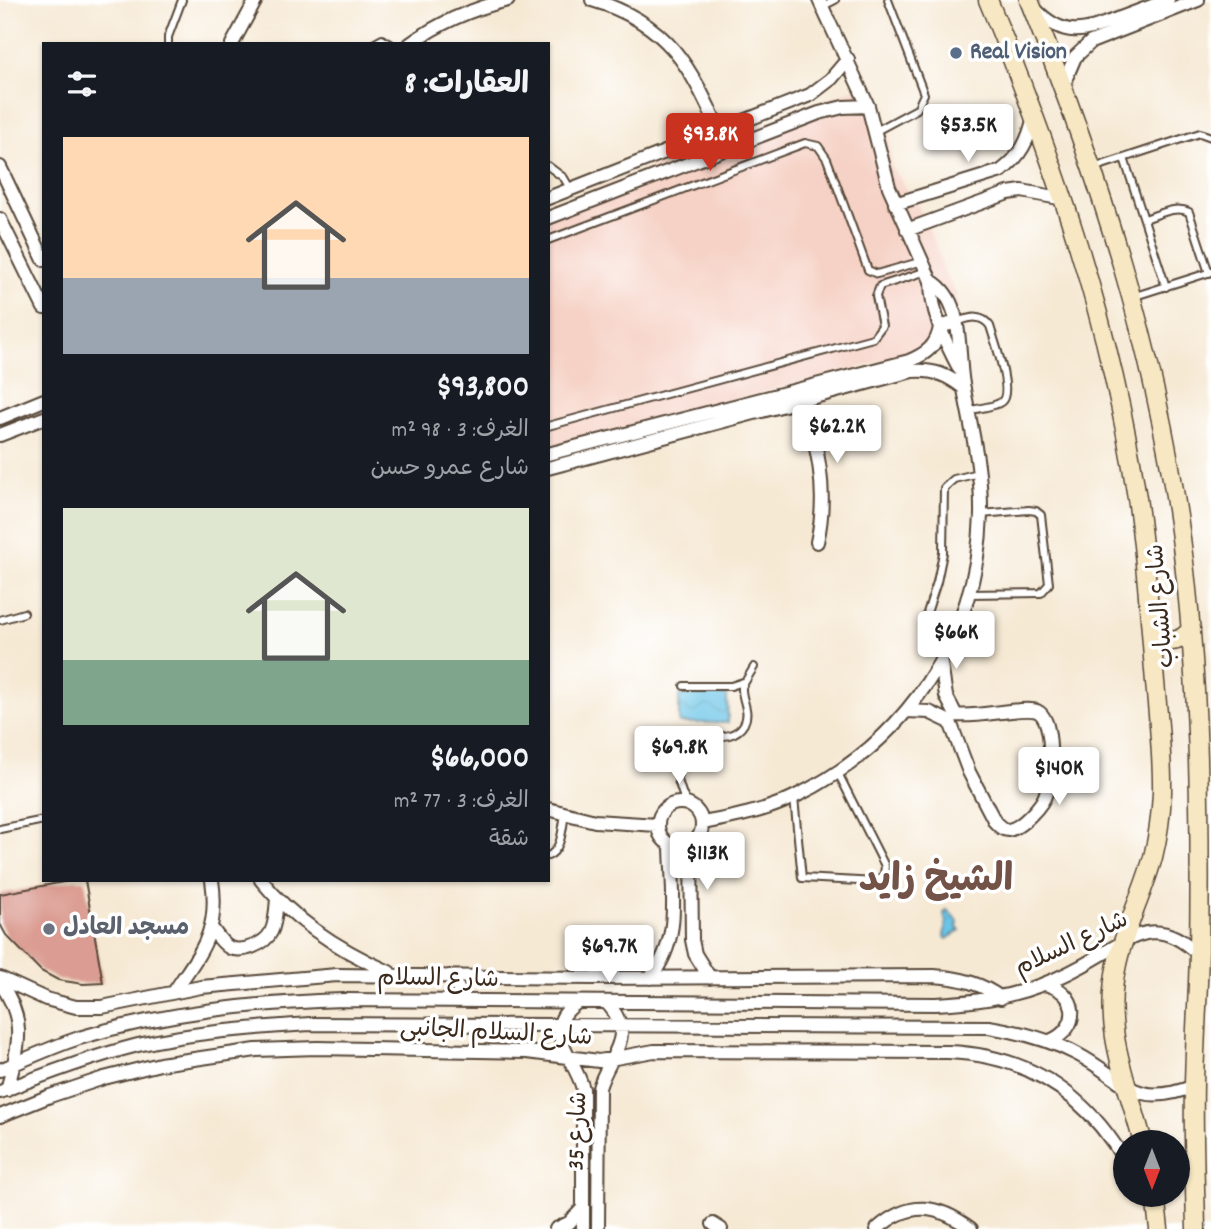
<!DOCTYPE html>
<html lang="ar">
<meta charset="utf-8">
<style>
body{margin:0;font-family:Dekko,"Playpen Sans Arabic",sans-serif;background:#20242c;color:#f1f3f6;direction:rtl;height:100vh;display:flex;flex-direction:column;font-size:26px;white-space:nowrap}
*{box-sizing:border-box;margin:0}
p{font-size:23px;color:#9ea1a6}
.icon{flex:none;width:38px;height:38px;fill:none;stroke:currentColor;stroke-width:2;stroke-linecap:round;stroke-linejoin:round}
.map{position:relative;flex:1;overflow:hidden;direction:ltr}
.details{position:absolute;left:42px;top:42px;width:508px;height:840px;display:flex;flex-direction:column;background:#171b24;border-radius:0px;box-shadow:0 2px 5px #0004;direction:rtl}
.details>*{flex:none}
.needle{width:46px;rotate:180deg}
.fabs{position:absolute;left:1113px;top:1130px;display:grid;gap:14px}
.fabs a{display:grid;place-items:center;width:77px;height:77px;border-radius:50%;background:#171b24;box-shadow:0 2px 5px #0004;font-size:35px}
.price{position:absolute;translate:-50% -60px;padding:0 16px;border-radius:7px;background:#fff;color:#222;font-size:23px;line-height:46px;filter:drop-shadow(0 2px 4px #0008)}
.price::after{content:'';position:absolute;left:50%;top:42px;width:21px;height:16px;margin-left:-10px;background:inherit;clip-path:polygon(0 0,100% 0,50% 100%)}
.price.active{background:#c8321e;color:#fff}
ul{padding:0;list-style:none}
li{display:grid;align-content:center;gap:14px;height:371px;padding:0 21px}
li span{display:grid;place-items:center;height:217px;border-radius:0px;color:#555}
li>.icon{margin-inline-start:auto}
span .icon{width:126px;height:126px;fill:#fffc;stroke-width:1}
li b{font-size:30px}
h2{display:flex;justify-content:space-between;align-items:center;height:84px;padding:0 21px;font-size:30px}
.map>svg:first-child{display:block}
.built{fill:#f6d1c5}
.water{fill:url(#water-waves);stroke:#537883;stroke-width:2}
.building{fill:#db9d93}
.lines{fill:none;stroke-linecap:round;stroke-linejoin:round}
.lane-casing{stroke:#574739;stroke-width:10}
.street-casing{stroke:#574739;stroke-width:16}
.secondary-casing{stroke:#574739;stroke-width:21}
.lane{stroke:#fff;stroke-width:6}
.street{stroke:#fff;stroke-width:12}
.secondary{stroke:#f7e8c3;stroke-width:18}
.service-dot{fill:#5c6f8a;stroke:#fff;stroke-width:2.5}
.worship-dot{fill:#6b7280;stroke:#fff;stroke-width:2.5}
.labels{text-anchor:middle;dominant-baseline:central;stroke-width:7;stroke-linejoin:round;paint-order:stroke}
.service-label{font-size:24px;font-weight:bold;fill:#4e5e75;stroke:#fff;text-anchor:start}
.street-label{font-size:24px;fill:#3b2a1e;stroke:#fff}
.worship-label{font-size:24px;font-weight:bold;fill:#5b616d;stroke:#fff;text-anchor:start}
.town-label{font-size:38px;font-weight:bold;fill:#735247;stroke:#fff}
</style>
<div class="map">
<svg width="1211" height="1229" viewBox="0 0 1211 1229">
<defs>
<pattern id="water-waves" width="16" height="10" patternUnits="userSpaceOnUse" patternTransform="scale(1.75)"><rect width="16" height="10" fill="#6bc5e8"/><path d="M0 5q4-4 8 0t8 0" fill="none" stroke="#5ea9c7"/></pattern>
</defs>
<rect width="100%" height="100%" fill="#fff"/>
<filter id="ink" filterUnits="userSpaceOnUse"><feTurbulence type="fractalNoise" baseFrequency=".0143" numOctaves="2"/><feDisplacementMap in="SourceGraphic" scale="14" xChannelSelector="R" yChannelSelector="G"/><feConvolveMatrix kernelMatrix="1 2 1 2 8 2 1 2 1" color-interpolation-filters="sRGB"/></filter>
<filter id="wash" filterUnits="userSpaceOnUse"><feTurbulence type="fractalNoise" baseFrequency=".00686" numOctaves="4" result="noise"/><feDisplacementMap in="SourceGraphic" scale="28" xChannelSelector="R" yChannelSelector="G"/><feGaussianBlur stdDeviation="1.57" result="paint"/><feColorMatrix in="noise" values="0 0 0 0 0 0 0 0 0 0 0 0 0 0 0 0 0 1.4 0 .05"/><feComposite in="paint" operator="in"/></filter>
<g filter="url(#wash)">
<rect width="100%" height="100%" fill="#f6e9d4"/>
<path class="built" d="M868 83 885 118 890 136 891 165 921 211 937 248 944 271 957 296 958 309 930 318 932 334 914 353 548 448V208Z"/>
<path class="water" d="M679 695H727L728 723H679Z
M947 910 958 921 957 928 960 930 947 939 944 936 946 924 944 913Z"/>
<g id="blocks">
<path class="building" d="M74 880H85L103 983 83 984 58 980 41 971 6 935 0 924V894Z"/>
</g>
</g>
<g filter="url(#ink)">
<use href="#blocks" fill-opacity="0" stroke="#574739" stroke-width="2"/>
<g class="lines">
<g class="lane-casing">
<path id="lane" d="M823 6 835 0
M168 44V37L182 0
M373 44 382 39 391 44
M876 131 917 109 924 94 888 0
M1124 158 1166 287
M548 166 564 178 571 190
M1093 168 1200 133 1211 137
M1144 219C1158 215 1175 205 1189 212L1209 273
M548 240 805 143 818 146 827 159 868 270 877 274 923 261
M1132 297 1211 272
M956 322C969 318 981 313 990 326 994 340 1014 393 1001 402 994 407 978 408 968 411
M548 426 873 338 882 326 876 296 880 286 927 271
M967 594 1041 593 1049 584 1041 515 1036 511 1029 510 981 514
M0 620 24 613
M953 635 932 626 926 616 937 582 943 553 944 488 954 479 979 473
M684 686H731L743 682
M658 737 681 746
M794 798 802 878 877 882 884 874 885 866 838 773
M687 804C680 790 676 778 676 762 678 718 728 752 744 724 751 711 741 700 742 687L754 667
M0 829 44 820
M548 856C562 850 562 829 565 814"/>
</g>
<g class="street-casing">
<path id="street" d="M592 0C671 23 691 69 723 138
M819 0 868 106 889 187 931 281C931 313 945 342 960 370
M1034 8C1064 40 1084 32 1120 18 1136 12 1152 6 1168 0
M232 44 256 0
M410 44C440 22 471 9 508 0
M1065 89 1066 78 1075 57 1091 42 1198 0
M0 167 44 260
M548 198 810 95 831 79 848 59
M895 204 1001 171C1020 157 1029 140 1034 116
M548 218 819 113 843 107 868 106
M0 219 44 308
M907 230 1008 193 1022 191 1064 199
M802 395C817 446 829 490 817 542
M0 418 44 400
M0 435 44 418
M548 454 909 361C926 354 937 346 940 327L956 322
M548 468 912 371C934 369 947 375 964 388
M907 711 929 712 950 722 969 772 995 822C999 826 1002 830 1008 830 1020 829 1043 805 1046 793 1051 776 1055 719 1037 711 1024 706 977 718 956 715L946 696 941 664
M658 825a22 22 0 1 1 44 0a22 22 0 1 1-44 0Z
M548 809 595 821 657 825
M703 823C734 817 766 811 794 797 905 744 977 638 981 515 982 470 971 427 963 384 957 351 965 301 931 281
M691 845 692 940 695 954 710 978
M261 880C294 921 342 951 389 972
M211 927C216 934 222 944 230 948 243 953 265 944 271 932 276 923 276 908 277 898
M450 976 466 1001
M0 978 46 999 76 1007H102L201 987 337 975 591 978 934 976C960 978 981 983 1001 998
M650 978C682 939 672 893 671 846
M0 983C28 1021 18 1048 7 1090
M1044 984C1079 991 1082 1028 1050 1041
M174 992C200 952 220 933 212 880
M578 1002C537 1029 575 1057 583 1089V1229
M0 1070C26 1059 52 1047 79 1038 165 1012 254 1003 343 1000L936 1004C973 1002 1007 998 1041 985 1062 977 1081 967 1099 956 1138 933 1160 917 1199 955
M0 1092C45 1074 91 1057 138 1045 194 1032 252 1028 310 1024L989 1027C1020 1032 1049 1039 1077 1054 1125 1079 1133 1110 1194 1086
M0 1116 50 1096 104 1078 160 1064 256 1050 317 1048 527 1052 599 1061 654 1051 948 1052C1027 1055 1085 1093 1125 1161
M713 1224 721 1229
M556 1229 569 1223 583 1208
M598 1229 599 1088C609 1054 639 1036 606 1002
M877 1229C909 1200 938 1204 971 1229"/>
</g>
<g class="secondary-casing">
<path id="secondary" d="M988 0C1055 161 1111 325 1137 498 1145 551 1149 604 1153 657 1156 702 1163 748 1162 793 1161 814 1158 837 1153 857 1143 894 1125 927 1117 964 1102 1030 1127 1081 1143 1143
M1029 0C1098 172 1157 353 1181 538 1199 675 1201 814 1199 952 1198 996 1195 1040 1194 1084 1193 1132 1195 1181 1196 1229
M1151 632C1164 645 1180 644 1191 629
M1155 1195 1159 1229"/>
</g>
<use href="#lane" class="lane"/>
<use href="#street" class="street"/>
<use href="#secondary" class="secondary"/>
</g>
</g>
<circle class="service-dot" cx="956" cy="53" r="7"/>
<circle class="worship-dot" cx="49" cy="929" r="7"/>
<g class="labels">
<g class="service-label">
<text x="970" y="53">Real Vision</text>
</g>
<g class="street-label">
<text transform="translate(1162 606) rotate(-95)">شارع الشباب</text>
<text transform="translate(1072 945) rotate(-25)">شارع السلام</text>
<text transform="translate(438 980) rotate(1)">شارع السلام</text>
<text transform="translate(496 1034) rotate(3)">شارع السلام الجانبى</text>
<text transform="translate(579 1131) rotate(-88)">شارع 35</text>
</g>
<g class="worship-label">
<text x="63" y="929">مسجد العادل</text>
</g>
<g class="town-label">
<text x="936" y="882">الشيخ زايد</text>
</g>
</g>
</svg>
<div class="fabs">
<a><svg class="needle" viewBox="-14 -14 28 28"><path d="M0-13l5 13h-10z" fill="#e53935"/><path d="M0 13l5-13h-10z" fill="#9ea1a6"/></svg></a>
</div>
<b class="price" style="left:968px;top:164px">$53.5K</b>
<b class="price active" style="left:710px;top:173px">$93.8K</b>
<b class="price" style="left:837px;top:465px">$62.2K</b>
<b class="price" style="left:956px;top:671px">$66K</b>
<b class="price" style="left:679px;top:786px">$69.8K</b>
<b class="price" style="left:1059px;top:807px">$140K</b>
<b class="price" style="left:707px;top:892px">$113K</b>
<b class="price" style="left:609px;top:985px">$69.7K</b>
<section class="details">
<h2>العقارات: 8<svg class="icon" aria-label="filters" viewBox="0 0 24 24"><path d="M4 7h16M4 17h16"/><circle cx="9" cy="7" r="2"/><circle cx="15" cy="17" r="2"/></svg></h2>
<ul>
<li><span style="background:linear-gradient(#ffd9b3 65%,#9aa5b1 0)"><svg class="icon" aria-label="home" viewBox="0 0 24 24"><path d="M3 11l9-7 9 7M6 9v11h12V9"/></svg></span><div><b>$93,800</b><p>الغرف: 3 · 98 m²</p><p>شارع عمرو حسن</p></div></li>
<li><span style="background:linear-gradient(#dfe7d0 70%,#7fa58c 0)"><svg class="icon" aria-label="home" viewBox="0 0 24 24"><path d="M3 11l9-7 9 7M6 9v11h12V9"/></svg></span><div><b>$66,000</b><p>الغرف: 3 · 77 m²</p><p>شقة</p></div></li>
</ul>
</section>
</div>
